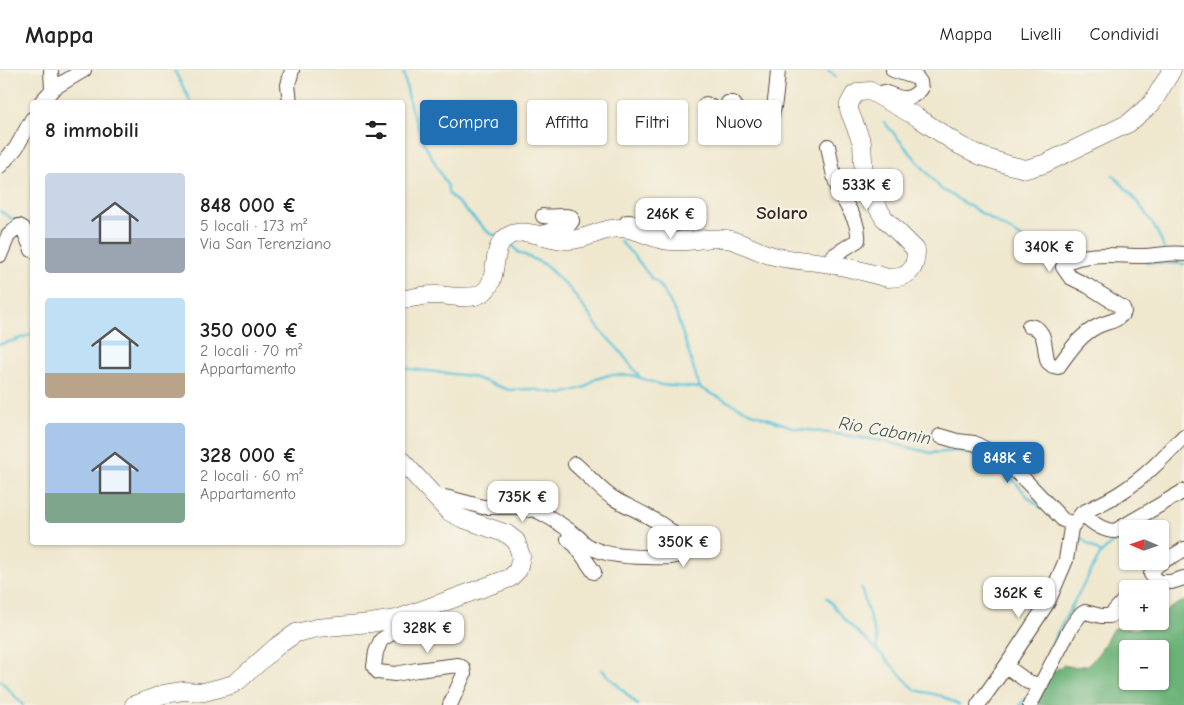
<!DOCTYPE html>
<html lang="it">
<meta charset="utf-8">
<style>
body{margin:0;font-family:"Comic Neue",sans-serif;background:#f2f2f2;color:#222;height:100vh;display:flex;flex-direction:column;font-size:19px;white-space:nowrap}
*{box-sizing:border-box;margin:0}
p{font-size:16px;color:#767676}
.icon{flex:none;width:28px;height:28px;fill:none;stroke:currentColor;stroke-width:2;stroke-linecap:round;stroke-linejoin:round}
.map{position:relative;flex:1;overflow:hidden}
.side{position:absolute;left:30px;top:30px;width:375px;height:445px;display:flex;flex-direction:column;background:#fff;border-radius:5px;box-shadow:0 1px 4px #0004}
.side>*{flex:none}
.top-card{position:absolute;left:420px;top:30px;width:475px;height:45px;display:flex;gap:10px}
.needle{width:32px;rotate:272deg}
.buttons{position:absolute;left:1119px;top:450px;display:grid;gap:10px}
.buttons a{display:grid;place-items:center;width:50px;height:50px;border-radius:5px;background:#fff;box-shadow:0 1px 4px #0004;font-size:25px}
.price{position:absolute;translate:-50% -42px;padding:0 11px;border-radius:10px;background:#fff;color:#222;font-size:16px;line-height:32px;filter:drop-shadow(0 1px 2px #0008)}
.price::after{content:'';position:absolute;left:50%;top:30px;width:15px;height:11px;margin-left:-8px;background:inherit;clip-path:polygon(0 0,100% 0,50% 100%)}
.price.on{background:#1f6fb2;color:#fff}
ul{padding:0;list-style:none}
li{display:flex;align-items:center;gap:15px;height:125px;padding:0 15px}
li span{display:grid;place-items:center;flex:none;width:140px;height:100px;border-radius:5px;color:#555}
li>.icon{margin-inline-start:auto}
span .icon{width:60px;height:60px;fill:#fffc;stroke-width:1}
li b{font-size:21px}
h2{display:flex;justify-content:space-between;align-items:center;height:60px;padding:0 15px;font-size:21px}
.pill{padding:0 18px;border-radius:5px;background:#fff;box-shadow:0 1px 4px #0004;font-size:18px;line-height:45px}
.pill.on{background:#1f6fb2;color:#fff}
header{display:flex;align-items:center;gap:30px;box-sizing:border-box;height:70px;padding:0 25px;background:#fff;border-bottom:1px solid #e0e0e0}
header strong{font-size:24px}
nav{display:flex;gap:28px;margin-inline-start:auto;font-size:18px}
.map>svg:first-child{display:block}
.forest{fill:#6bb278;stroke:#536e4b;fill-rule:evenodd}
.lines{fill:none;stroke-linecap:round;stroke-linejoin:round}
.stream{stroke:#5bc4d8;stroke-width:2.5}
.minor-casing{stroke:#564638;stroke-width:16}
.major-casing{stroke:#564638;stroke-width:19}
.minor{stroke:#fff;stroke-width:14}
.major{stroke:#fff;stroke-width:18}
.labels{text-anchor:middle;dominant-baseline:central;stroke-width:4.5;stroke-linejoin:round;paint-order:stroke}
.water-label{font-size:18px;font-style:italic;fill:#455856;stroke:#f7f3e8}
.quarter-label{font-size:19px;font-weight:bold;fill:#3b2a1e;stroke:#f7f3e8}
</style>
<header>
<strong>Mappa</strong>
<nav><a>Mappa</a><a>Livelli</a><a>Condividi</a></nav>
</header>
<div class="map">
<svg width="1184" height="635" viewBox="0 0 1184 635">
<rect width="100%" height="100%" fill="#f7f3e8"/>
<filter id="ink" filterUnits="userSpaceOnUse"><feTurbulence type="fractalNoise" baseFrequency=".02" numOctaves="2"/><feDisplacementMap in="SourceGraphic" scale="10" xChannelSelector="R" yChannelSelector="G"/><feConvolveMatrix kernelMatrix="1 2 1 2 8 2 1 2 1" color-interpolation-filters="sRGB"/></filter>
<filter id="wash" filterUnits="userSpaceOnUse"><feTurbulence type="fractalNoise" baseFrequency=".0096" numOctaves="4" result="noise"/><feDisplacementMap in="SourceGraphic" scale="20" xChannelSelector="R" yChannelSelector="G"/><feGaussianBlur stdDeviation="1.12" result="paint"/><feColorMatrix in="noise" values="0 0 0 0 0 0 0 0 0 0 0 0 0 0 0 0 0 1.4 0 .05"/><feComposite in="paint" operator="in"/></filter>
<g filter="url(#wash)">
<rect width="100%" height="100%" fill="#efe7ce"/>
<path class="forest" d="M1184 531V635H1036L1052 603 1063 595 1074 597 1089 595 1101 580 1112 560 1116 558 1137 559 1154 551H1160V546L1170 538ZM1128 579H1160V611H1128Z"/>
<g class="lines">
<path class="stream" d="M174 0 191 32
M403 0 411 39 422 69 447 115 449 124 489 163 497 166
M828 0 836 7
M884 52 941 119 1051 185 1066 187
M1113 105C1131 123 1158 155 1164 179
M0 141 17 152
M620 171 636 188 652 209 656 211 663 220 676 243 700 318
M511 173 518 182 544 194 571 220 601 261 619 280 639 306
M1146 192 1184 194
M0 274 13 271 32 264
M402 298 470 306 509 320 530 319 562 324 586 317 593 310 609 305H632L661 315 700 318 749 342 795 358 883 371 931 383 960 381 996 393
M1006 401 1028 427 1044 440
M1074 463 1101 483
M861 518 877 570V580
M827 528 848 553 884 587 915 620 942 626 959 635
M1042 597 1057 563 1101 483 1120 466
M601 599 638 635
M0 610 23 635
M1020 635 1026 629"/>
</g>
</g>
<g filter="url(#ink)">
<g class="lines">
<g class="minor-casing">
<path id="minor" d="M51 0 52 20
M884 22C900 28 908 33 921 19L920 12 917 8 893 0
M41 32 54 18 84 0
M290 32 288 15 292 0
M706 34 713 38 715 56 720 57 728 33H733C743 44 738 56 754 65 758 64 763 63 765 60 775 51 777 13 778 0
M828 76C831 89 832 103 837 115 843 135 860 148 858 170L833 186 830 194
M0 96 16 78 32 49
M627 152C652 153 658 164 685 150L687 142
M539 166 545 162 569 155 572 151 571 147C562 144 552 148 543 146
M0 185 8 166 19 156 23 158 32 180
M1029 256C1048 258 1043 279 1048 292L1053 296 1058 297C1070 281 1078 267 1096 257 1107 251 1116 253 1124 242L1123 238 1088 216 1070 207 1063 197 1065 193C1088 181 1117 186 1142 186 1156 186 1170 182 1184 184
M940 366 957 371 974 373 997 385 1022 407 1063 450 1074 454
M437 430 443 427 449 428 483 437H520L529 440
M520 437C534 435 567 458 578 467 581 469 583 473 587 475 603 486 629 487 647 487 659 487 671 489 682 484 689 460 628 438 613 428 601 421 587 404 575 394
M1082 443C1091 452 1102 461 1115 461L1184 421
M568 469 576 476 594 502
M1184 479C1173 488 1157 490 1151 504L1157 512H1171L1184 508
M420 546 381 570 376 582 374 597 378 602 395 604 417 600 458 595 463 598 464 604 450 635
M1006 596 1028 612 1041 615
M978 635 1006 596 1048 532 1066 490 1071 458 1082 443C1094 437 1108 431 1120 423 1145 407 1164 387 1184 366
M1030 635 1071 557 1080 545 1085 542 1101 546H1110L1127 527"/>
</g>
<g class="major-casing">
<path id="major" d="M402 230C414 227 425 225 436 225 449 225 465 230 478 225 504 215 486 177 510 165 525 157 549 170 565 170 585 171 601 158 620 158 638 158 653 170 671 171 690 173 709 166 727 169 742 172 756 181 770 185 789 191 810 190 830 194 849 197 869 203 888 208 909 208 916 200 916 180L884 148 869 123 864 109 862 73 849 40V34L854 25 859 22 870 21 917 47 959 75 981 86 1009 95 1026 99 1044 94 1129 53 1152 33 1172 0
M134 635 164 624 183 621 204 622 231 615 238 611 276 577 296 563 317 558 370 553 397 549 510 508 518 500 521 486 516 471 507 464 461 448 448 441 402 391"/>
</g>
<use href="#minor" class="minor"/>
<use href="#major" class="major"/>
</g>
</g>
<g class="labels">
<g class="water-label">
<text transform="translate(885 361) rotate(10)">Rio Cabanin</text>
</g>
<g class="quarter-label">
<text x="782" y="143">Solaro</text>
</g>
</g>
</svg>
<div class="buttons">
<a><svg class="needle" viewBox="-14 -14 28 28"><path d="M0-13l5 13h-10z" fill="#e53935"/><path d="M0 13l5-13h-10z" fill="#767676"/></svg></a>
<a>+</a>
<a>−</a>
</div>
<b class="price" style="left:867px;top:141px">533K €</b>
<b class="price" style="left:671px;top:170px">246K €</b>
<b class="price" style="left:1050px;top:203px">340K €</b>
<b class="price on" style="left:1008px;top:414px">848K €</b>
<b class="price" style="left:523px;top:453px">735K €</b>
<b class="price" style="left:684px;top:498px">350K €</b>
<b class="price" style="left:1019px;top:549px">362K €</b>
<b class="price" style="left:428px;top:584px">328K €</b>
<div class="top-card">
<a class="pill on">Compra</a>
<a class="pill">Affitta</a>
<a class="pill">Filtri</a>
<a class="pill">Nuovo</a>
</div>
<section class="side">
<h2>8 immobili<svg class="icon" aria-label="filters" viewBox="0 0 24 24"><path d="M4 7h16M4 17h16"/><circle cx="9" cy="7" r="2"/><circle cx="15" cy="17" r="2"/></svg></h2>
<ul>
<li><span style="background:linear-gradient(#c9d6e8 65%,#9aa5b1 0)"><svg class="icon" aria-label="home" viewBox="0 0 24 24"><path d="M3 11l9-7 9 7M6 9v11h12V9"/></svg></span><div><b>848 000 €</b><p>5 locali · 173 m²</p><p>Via San Terenziano</p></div></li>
<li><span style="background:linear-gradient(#bfe0f5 75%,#b9a48a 0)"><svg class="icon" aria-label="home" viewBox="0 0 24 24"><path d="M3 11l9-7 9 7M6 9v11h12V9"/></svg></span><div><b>350 000 €</b><p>2 locali · 70 m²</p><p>Appartamento</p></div></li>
<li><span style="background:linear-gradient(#a9c7e8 70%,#7fa58c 0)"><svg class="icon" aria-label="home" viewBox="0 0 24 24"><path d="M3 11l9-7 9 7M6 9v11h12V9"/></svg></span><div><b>328 000 €</b><p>2 locali · 60 m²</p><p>Appartamento</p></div></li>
</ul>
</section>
</div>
